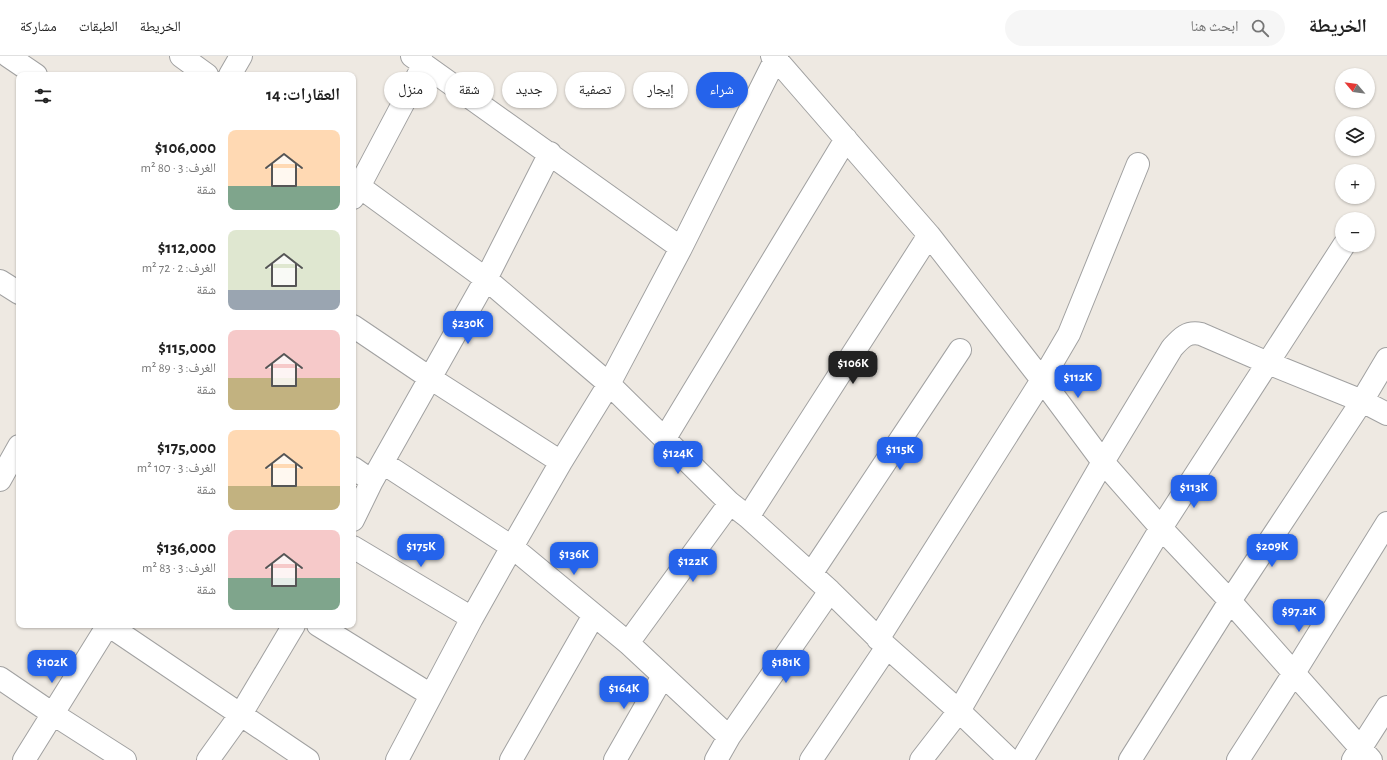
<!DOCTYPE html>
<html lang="ar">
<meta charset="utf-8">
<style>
body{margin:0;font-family:"Alegreya Sans","Noto Naskh Arabic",sans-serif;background:#f6f6f6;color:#222;direction:rtl;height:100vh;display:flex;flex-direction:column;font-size:15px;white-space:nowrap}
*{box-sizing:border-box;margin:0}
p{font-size:13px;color:#767676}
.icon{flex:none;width:22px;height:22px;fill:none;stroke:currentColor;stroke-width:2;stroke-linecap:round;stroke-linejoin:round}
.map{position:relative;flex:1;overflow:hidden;direction:ltr}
.sheet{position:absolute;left:16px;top:16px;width:340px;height:556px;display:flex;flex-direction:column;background:#fff;border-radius:8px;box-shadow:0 1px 3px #0004;direction:rtl}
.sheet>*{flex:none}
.guide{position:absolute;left:368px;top:16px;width:380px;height:36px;direction:rtl;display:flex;gap:8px}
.needle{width:26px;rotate:299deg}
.controls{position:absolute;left:1335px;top:12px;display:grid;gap:8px}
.controls a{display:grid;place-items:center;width:40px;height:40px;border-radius:50%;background:#fff;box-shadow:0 1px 3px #0004;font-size:20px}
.price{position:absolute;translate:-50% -34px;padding:0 9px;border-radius:8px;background:#2563eb;color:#fff;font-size:13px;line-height:26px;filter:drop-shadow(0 1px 2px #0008)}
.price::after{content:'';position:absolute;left:50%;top:24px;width:12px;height:9px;margin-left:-6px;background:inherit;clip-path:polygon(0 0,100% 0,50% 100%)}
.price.selected{background:#222;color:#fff}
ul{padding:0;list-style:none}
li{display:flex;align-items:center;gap:12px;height:100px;padding:0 16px}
li span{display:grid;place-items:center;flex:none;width:112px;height:80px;border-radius:8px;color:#555}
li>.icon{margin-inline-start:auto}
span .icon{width:48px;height:48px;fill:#fffc;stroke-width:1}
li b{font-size:17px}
h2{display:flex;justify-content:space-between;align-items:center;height:48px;padding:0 16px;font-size:17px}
.pill{padding:0 14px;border-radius:18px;background:#fff;box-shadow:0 1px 3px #0004;font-size:14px;line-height:36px}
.pill.selected{background:#2563eb;color:#fff}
header{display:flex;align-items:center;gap:24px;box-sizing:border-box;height:56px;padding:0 20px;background:#fff;border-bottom:1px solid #e0e0e0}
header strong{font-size:19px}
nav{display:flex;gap:22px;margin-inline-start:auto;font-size:14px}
.search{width:280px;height:36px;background:#f6f6f6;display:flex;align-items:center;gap:10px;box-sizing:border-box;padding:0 14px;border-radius:22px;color:#767676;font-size:15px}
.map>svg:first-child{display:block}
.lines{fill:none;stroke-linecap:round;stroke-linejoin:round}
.minor-casing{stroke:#a1a1a1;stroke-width:24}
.minor{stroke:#fff;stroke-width:22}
</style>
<header>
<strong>الخريطة</strong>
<div class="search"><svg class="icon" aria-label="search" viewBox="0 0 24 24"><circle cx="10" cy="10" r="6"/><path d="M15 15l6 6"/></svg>ابحث هنا</div>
<nav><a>الخريطة</a><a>الطبقات</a><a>مشاركة</a></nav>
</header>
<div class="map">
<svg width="1387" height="704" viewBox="0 0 1387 704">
<rect width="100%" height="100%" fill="#eee9e2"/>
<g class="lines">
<g class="minor-casing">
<path id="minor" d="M8 0 36 19
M181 0 207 19
M412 0 681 192
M772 0 776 3 929 179 1042 324 1103 406 1161 472 1230 545 1371 704
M230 19 241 0
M353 126 486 223 609 328 730 447 748 461 830 535 887 591 959 655 1010 704
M353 142 424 8
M0 225 19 237
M353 270 430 322 561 406
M665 382 846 83
M383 407 512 491 628 587 729 681
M353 412 372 425
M0 424 19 390
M748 461 929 179
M353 464 372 425 486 223 550 97
M353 491 472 562
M811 518 960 294
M108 569 308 704
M318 569 431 639
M878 583 1042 324 1069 278 1138 108
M628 587 730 447
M0 622 53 658 125 704
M24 704 108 569
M208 704 241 658 294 569
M397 704 472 562 512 491 561 406 609 328 681 192 777 0
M511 704 594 559
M615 704 663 620
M716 704 729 681 830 535
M811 704 887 591
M921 704 959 655 1103 406 1172 292C1181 282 1187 275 1201 278L1268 307 1362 345 1387 358
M1022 704 1161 472 1344 189
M1130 704 1230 545 1362 345 1387 303
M1238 704 1294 617 1387 467
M1353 704 1387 651"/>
</g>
<use href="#minor" class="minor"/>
</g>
</svg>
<div class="controls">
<a><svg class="needle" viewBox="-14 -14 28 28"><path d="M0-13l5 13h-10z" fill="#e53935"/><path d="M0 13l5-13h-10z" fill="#767676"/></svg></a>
<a><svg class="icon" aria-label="layers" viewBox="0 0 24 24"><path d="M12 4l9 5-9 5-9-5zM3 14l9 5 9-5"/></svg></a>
<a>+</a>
<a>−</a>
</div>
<b class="price" style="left:468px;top:289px">$230K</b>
<b class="price selected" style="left:853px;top:329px">$106K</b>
<b class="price" style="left:1078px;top:343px">$112K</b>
<b class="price" style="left:900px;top:415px">$115K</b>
<b class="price" style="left:678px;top:419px">$124K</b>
<b class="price" style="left:1194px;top:453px">$113K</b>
<b class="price" style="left:421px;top:512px">$175K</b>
<b class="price" style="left:1272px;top:512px">$209K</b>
<b class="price" style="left:574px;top:520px">$136K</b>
<b class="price" style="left:693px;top:527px">$122K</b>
<b class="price" style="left:1299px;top:577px">$97.2K</b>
<b class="price" style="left:52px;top:628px">$102K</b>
<b class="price" style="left:786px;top:628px">$181K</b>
<b class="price" style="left:624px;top:654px">$164K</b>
<div class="guide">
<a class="pill selected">شراء</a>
<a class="pill">إيجار</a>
<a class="pill">تصفية</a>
<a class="pill">جديد</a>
<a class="pill">شقة</a>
<a class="pill">منزل</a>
</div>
<section class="sheet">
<h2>العقارات: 14<svg class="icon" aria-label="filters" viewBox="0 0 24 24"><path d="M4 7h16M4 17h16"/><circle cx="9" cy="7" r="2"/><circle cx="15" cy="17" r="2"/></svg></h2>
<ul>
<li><span style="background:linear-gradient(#ffd9b3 70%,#7fa58c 0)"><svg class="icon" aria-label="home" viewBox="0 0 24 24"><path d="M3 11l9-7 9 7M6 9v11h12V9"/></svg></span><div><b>$106,000</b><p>الغرف: 3 · 80 m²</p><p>شقة</p></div></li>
<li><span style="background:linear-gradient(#dfe7d0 75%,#9aa5b1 0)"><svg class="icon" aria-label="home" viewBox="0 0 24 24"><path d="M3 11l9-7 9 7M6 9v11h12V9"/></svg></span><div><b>$112,000</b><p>الغرف: 2 · 72 m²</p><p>شقة</p></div></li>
<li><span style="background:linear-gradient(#f6c9c9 60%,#c2b280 0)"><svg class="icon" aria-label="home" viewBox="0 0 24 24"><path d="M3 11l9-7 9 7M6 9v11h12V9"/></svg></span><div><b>$115,000</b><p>الغرف: 3 · 89 m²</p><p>شقة</p></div></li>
<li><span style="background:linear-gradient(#ffd9b3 70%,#c2b280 0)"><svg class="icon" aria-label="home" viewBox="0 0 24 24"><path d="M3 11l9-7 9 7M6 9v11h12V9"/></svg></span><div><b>$175,000</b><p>الغرف: 3 · 107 m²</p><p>شقة</p></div></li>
<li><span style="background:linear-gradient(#f6c9c9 60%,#7fa58c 0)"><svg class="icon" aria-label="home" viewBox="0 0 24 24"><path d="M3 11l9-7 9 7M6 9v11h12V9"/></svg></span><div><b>$136,000</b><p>الغرف: 3 · 83 m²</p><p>شقة</p></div></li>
</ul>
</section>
</div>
